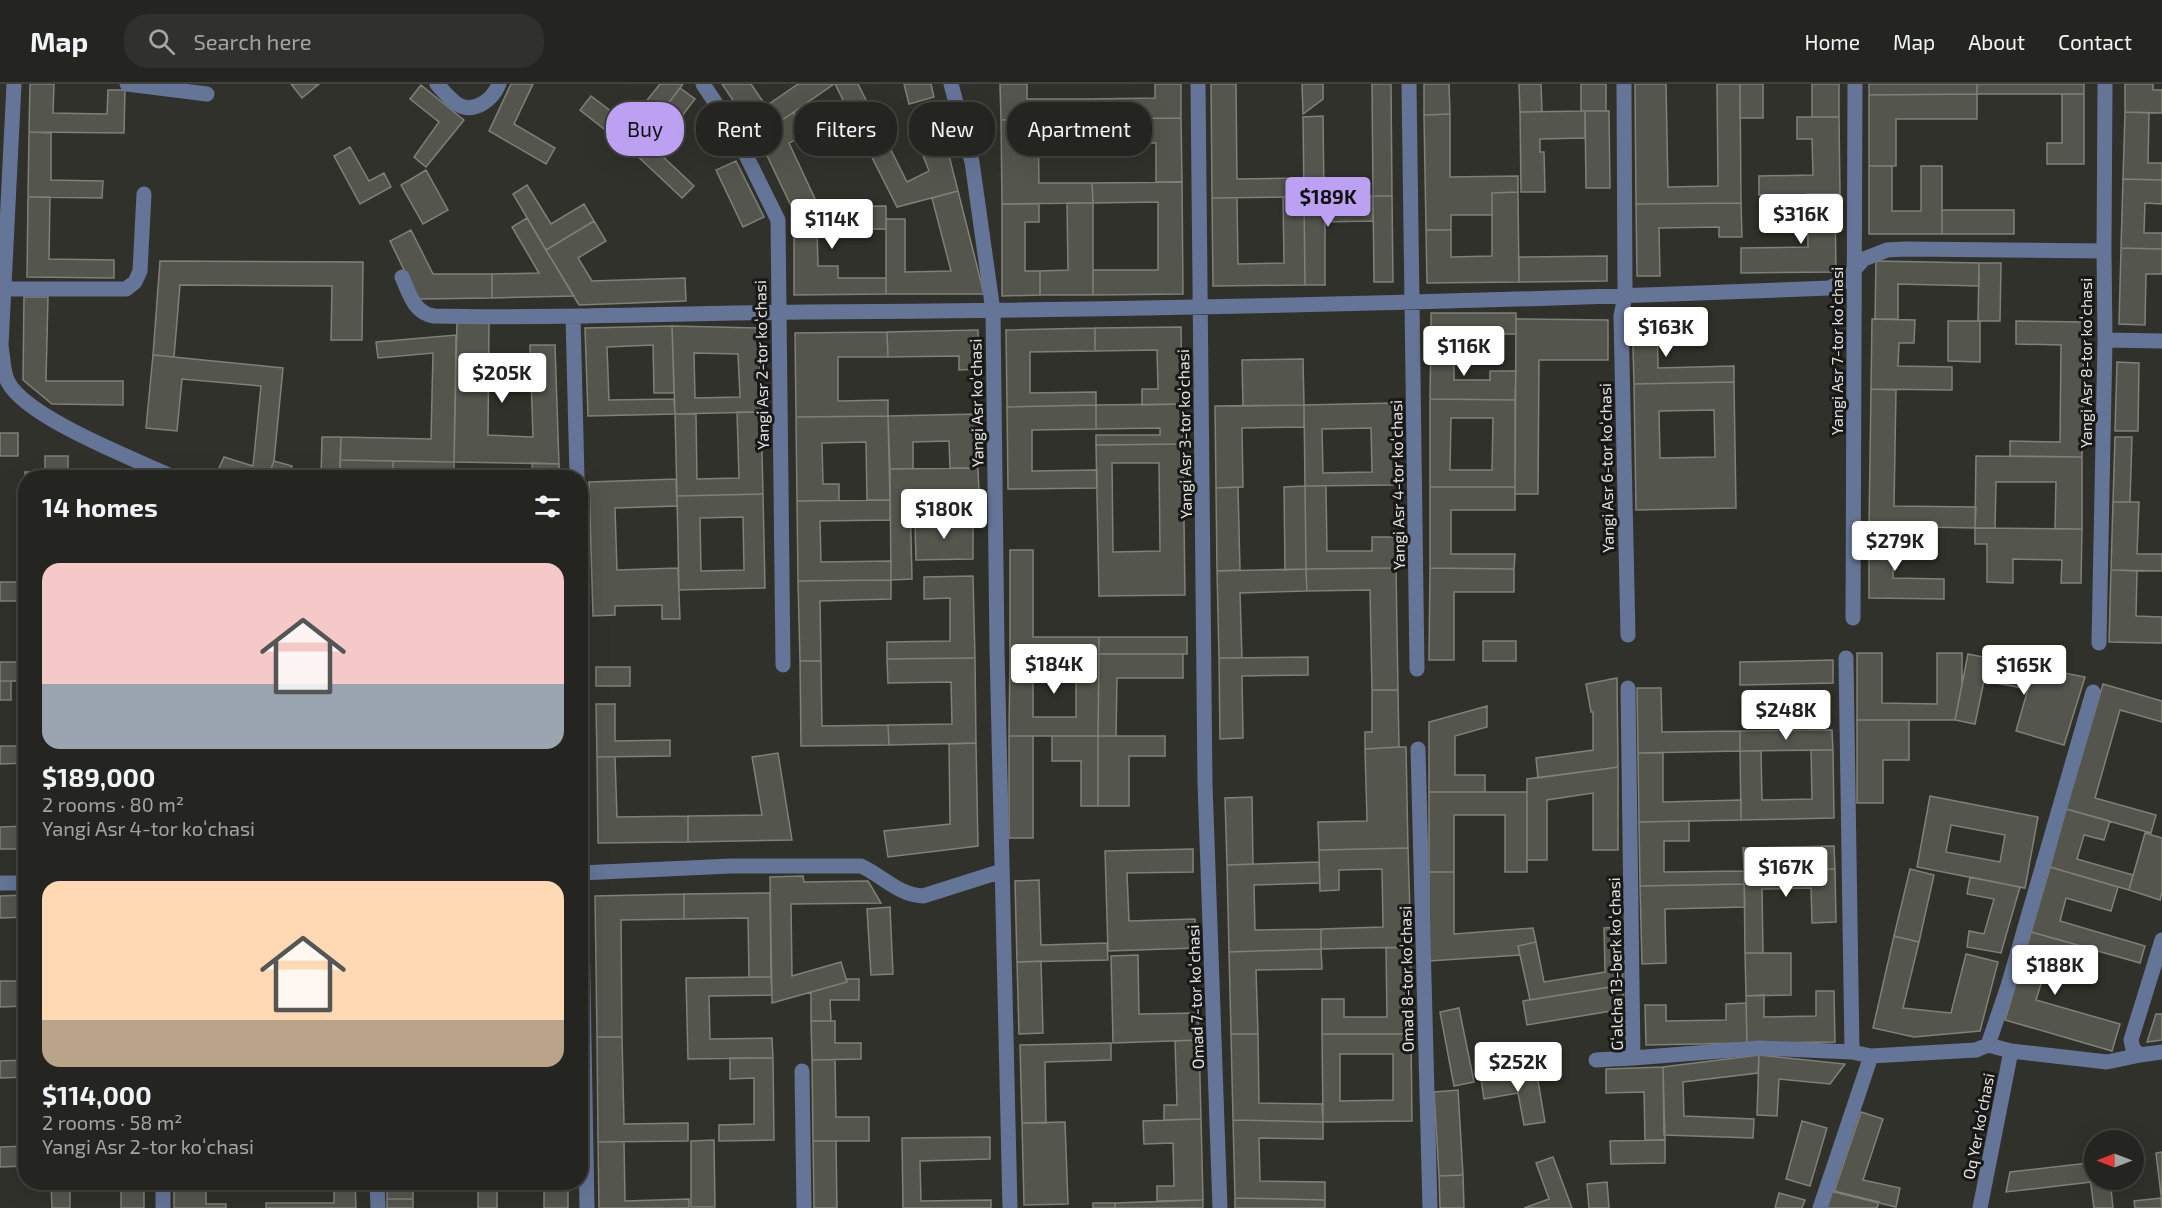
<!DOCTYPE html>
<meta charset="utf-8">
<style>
body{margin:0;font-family:"Exo 2",sans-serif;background:#30312d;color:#f1f3f6;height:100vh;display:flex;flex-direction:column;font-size:22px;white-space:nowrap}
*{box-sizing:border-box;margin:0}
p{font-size:20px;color:#a3a5a5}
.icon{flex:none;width:33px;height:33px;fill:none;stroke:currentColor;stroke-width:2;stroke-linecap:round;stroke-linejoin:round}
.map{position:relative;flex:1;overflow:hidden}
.sheet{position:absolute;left:18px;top:386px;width:570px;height:720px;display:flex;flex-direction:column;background:#242520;border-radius:24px;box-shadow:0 6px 24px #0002,0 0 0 2px #41423e}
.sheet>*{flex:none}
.top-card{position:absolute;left:606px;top:18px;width:570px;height:54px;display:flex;gap:12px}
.needle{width:39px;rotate:270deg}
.tools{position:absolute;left:2084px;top:1046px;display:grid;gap:12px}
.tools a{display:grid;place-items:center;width:60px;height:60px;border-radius:50%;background:#242520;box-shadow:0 6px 24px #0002,0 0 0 2px #41423e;font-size:30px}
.price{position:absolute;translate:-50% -51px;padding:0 14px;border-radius:6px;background:#fff;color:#222;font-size:20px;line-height:39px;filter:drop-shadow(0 2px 3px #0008)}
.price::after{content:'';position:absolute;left:50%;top:36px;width:18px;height:14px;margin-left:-9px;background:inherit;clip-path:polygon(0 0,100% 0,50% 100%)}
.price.on{background:#bca0f2;color:#111}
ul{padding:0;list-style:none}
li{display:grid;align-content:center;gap:12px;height:318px;padding:0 24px}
li span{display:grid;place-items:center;height:186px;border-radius:18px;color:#555}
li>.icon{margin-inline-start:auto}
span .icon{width:108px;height:108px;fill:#fffc;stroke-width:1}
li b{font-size:26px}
h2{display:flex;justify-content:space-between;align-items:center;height:72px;padding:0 24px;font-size:26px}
.tag{padding:0 21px;border-radius:24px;background:#242520;box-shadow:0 6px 24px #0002,0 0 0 2px #41423e;font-size:21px;line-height:54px}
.tag.on{background:#bca0f2;color:#111}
header{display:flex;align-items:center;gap:36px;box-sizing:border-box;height:84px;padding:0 30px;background:#242520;border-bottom:2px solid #41423e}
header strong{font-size:28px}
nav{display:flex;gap:33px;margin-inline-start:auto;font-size:21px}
.search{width:420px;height:54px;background:#30312d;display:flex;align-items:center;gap:15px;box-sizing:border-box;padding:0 21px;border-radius:24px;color:#a3a5a5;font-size:22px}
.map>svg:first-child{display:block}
.building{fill:#54564e;stroke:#7f8178;stroke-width:1.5;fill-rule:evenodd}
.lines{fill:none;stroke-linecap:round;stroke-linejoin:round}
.minor{stroke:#657597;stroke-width:15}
.labels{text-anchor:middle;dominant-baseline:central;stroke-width:6;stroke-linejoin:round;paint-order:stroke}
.street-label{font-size:16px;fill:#e1e2de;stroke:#181916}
</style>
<header>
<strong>Map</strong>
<div class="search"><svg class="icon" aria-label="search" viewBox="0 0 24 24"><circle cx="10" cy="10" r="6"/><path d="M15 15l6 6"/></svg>Search here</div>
<nav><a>Home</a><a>Map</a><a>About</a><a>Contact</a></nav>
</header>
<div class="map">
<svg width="2162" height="1124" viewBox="0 0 2162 1124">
<rect width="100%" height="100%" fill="#30312a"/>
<path class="building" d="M30 0H54L53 29 107 30 108 6H125L124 49 29 48Z
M291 0H319L302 14Z
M511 0H533L514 40 555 64 546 80 489 47Z
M660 0H683L632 67 580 26 591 12 628 40Z
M722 0H751L766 22 798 0H834L758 53Z
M835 0H858L907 98 929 87 914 48 940 36 958 107 897 123Z
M904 0H931L934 13 909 20Z
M1000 0H1027V15H1089L1090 35 1001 36Z
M1155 0H1181V34L1090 35 1089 15 1155 14Z
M1211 0H1236L1237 95 1303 94 1304 113 1212 114Z
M1302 0H1323V15L1303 30Z
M1372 0H1391L1392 112H1373Z
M1424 0H1449L1450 30 1424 31Z
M1519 0H1541L1542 28H1520Z
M1581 0H1606V27H1581Z
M1635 0H1666L1668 103 1718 102 1717 0H1740L1741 119 1636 120Z
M1740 0H1763V34H1740Z
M1812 0H1839V33H1812Z
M1869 0H1977V10L1869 11Z
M1977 0H2084V10H1977Z
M2125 0H2153V6H2162V29L2125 28Z
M421 1 464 36 426 83 414 73 439 38 410 15Z
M680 4 695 15 656 66 694 102 682 114 632 67Z
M1977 10V35H1896V82H1869V11Z
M2062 10H2084V80H2047V59H2062Z
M1581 27H1585V54L1540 55V68H1544L1545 108H1521L1520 28Z
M1585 27H1609L1610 104H1586Z
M794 28 805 51 789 59 816 117 794 128 758 53Z
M2125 28 2149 29 2148 79H2162V96L2123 95Z
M1450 30V93L1518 92V108L1492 109V131H1451V146H1426L1424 31Z
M1323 32 1324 113H1304L1303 33Z
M1797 33H1839L1840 110 1759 111V92L1813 91 1812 55H1797Z
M1181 34 1182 98H1156V59H1090V35Z
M1038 35 1039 99H1092L1093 119 1002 120 1001 36Z
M29 48 51 49V96L103 97 102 114 28 113Z
M350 63 369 97 384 89 391 103 360 120 334 72Z
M736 77 764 133 743 143 716 86Z
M1869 82H1892V127H1921V82H1942V150H1869Z
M426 86 448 126 423 140 401 101Z
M2123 95 2162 96V120L2145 119 2144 149H2162V165L2121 164Z
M1182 98 1183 210 1093 211V186H1158V118L1093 119 1092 99Z
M527 101 551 140 584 120 594 137 546 166 513 110Z
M958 107 984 210H886V135H905V188L951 187 932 114Z
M1518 108 1519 198 1427 199 1426 146H1451V173L1492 172V109Z
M1807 110H1835L1836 188 1741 189V164L1808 163Z
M1373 112H1392L1393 198H1374Z
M1373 112V137L1325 138V201H1305L1304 113Z
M28 113H50L49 175 114 176V194L27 193Z
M1283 113H1304L1305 201 1213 202 1212 114H1237L1238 180 1284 179Z
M1067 119H1093V211H1040V187L1068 186Z
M1741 119 1742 153H1719V143L1659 144 1660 192H1637L1636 120Z
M1002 120H1039V138H1025V187H1040V211L1002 212Z
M886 122V145H817L818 182H838V194H886V210L794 211V128L804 123Z
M1942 126H2014V150H1942Z
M527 134 546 166 574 212 492 214V190L539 189 512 143Z
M594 137 606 157 578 174 592 197 685 194 686 217 579 221 546 166Z
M411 146 433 190H492V214L418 215 390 157Z
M2121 164 2162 165V190H2146L2145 241 2119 240Z
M1607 172V197L1519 198V173Z
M160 177 363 178 362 256H331L332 202 180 201 174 273 153 271Z
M1876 177 1979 179V202L1898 200V235H1875Z
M1979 179H2001L2000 237H1978Z
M24 213H48L46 297H123V321L52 320 23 296Z
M1632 227H1657L1658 284 1734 282V298L1634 300Z
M1431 229H1516V250H1431Z
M1516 235 1608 236V276H1539L1538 410H1515Z
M1872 235 1915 236 1914 259H1899L1898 282 1952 283V306L1871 305Z
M457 237H489L488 351 533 353 530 261H555L559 380 454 378Z
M1948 237H1980V278L1948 277Z
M2016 237 2084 238 2082 373 2010 372V357L2060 358 2061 261 2016 260Z
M672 242 759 244 761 328 675 330ZM694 269 738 270 740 313 695 314Z
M672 242 674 309H654L653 261 607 263 609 316 674 315 675 330 588 332 585 244Z
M1181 243 1182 320 1142 321V305H1158L1157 266 1095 267V244Z
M1095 244V267L1030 268V309L1096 308V321L1007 323 1006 246Z
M978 246V285L959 286V272L888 273 887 248Z
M887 248 888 273H838V317L888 316V332L796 333 795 249Z
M1431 250H1454V296H1490V287H1516L1515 316 1430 315Z
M456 251 454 378 340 376 341 353 431 355 433 269 378 274 376 258Z
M153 271 283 284 274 377 268 393H215L224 373 253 382 261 302 182 295 177 347 146 344Z
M1303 275 1304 321 1243 322 1242 276Z
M2117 278 2139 279 2138 347H2115Z
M1734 298 1736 424 1636 426 1634 300ZM1714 326 1715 373 1660 374 1659 327Z
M1871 305 1896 306 1894 422 1976 423 1975 444 1869 442Z
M1430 315 1515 316V403H1430ZM1451 334H1493L1492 386H1450Z
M1393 319 1395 401 1305 402 1304 321ZM1371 344 1372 388 1323 389 1322 345Z
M1182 320 1183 360 1096 361V351H1160V344L1096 345V321Z
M1096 321V345L1032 346V387L1097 386V404L1008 405 1007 323Z
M1304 321V343L1242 344 1243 403 1216 404 1215 322Z
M737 328H761L763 410 677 412 675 330H696L697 395 739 394Z
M978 330V384H950L949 357 913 358V385H890L888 332Z
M888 332 890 416H867L866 358 822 359 823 400H839V417H797L796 333Z
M0 349H18V372H0Z
M322 353H341L340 393H321Z
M2115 353H2132L2130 418H2113Z
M1183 360 1185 511 1099 512 1096 361ZM1112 379H1159L1160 467 1113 468Z
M45 372H68V393H45Z
M1976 372 2082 373V445H2055L2056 398H1996L1995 444H1975Z
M340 376 393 377V393H340Z
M274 377 292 382 289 392 294 393H268Z
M393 377 454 378V393H393Z
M532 379 559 380 560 393H533Z
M978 384 979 409 910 410 912 495 891 496 890 385Z
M25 388H45V393H26V417Z
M676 395 677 422 615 424 617 486 678 484 680 535H662V521L615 522V531L593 532 589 398Z
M1305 402H1326L1327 467H1372V453H1395L1396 484 1306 485Z
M1305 402 1306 485 1285 486 1284 403Z
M1238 403 1240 486 1217 487 1216 404Z
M1430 403H1515V426H1451V470H1515L1514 485 1430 484Z
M763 410 765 504 679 506 677 412ZM743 433 744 486 701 487 700 434Z
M890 416V436L820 437 821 478 891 477V496L798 497 797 417Z
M2113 418H2139L2137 470H2162V487L2111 486Z
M973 437V475L916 476 915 438Z
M1869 442 1894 443 1893 494 1944 495V515L1869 514Z
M1975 444 2082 445 2081 499H2061L2062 476 2013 475V499L1987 498V460H1975Z
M1010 466H1033V553H1099V570H1010Z
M1396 484 1398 606H1372L1370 506 1307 507 1306 485Z
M1430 484 1514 485V508H1454V576H1429Z
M1306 485 1307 507 1240 509 1242 574H1219L1217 487Z
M2111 486 2137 487 2136 532 2162 533V559L2109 558Z
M973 492 975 574 887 575V558L950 557V514L924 515V493Z
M891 496V515L820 517 821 577H800L798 497Z
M0 498H26V517H0Z
M1099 553H1187V570H1099Z
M1483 557H1516V577H1483Z
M1857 569H1882V619L1937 620V569H1962V601L1955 636H1857Z
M1010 570H1099L1098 652H1009ZM1033 590 1076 591V633H1033Z
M1099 570H1183V594H1117L1116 652H1098Z
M1968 570 2085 593 2064 661 2016 647 2028 605 1984 597 1975 640 1955 636Z
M1308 573V591L1242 592 1243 654 1220 655 1219 574Z
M975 574 976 659 889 661 888 641 952 640 951 598 888 599 887 575Z
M1833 576V599L1740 601V578Z
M800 577H821L822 642 888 641 889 661 801 662Z
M0 578H26V597H0Z
M596 583H630V602H596Z
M1617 594 1618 683 1538 694 1536 674 1593 666V628H1591L1586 600Z
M0 597H11V616H0Z
M2103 600 2162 617V638L2120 626 2095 714 2156 731 2151 749 2066 725Z
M1637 604H1661L1662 648 1740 647V667L1638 669Z
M1372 606H1398L1399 663 1365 665V648H1372Z
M596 620H615V657L670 656V672L597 673Z
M1487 622V643L1455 652V691H1485V708H1429V638Z
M1857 636H1909V676H1883V719H1857Z
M1832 646 1833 666 1740 667V647Z
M1009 652H1033V754H1009Z
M1052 652H1098V722H1081V677H1052Z
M1098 652H1165V672H1129V722H1098Z
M976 659 978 762 888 773 884 747 950 740 949 660Z
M0 662H26V679L0 680Z
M1399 663H1406L1408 764 1319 766 1318 738 1367 737 1365 665Z
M1811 666H1833L1834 734 1741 736 1740 667H1761L1762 716 1812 715Z
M778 669 792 756 688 758V732L762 731 752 673Z
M1638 669H1663V718L1741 716V736L1639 738Z
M597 673H615L617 733 688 732V758L598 759Z
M1618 683V766H1593V709L1547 716V776H1527V695Z
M1429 708H1527V788H1505V731H1454V788H1429Z
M1930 712 2038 733 2025 804 1917 783ZM1951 741 2005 751 2000 778 1946 768Z
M1252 713 1253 780 1227 781 1225 714Z
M2066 725 2110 737 2104 756 2084 751 2077 775 2133 791 2129 806 2050 783Z
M1689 737V757H1664V788L1744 787V800L1640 802 1639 738Z
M26 742V765H0V743Z
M2145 749 2162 754V808L2160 816 2129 806Z
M1834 762 1835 785 1744 787 1743 764Z
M1408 764 1411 863 1321 865V845L1383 843 1382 785 1339 786V806L1320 807 1319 766Z
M1193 765V788L1127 789 1129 837 1195 835 1196 864 1108 867 1105 767Z
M1319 778 1320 799 1254 801 1255 846 1321 845V865L1229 868 1227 781Z
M2050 783 2118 803 2111 827 2066 814 2060 837 2145 862 2140 879 2031 848Z
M1835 785 1836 838 1812 839 1811 804 1762 805 1763 869H1745L1744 787Z
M1910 785 1934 791 1919 858 1894 852Z
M1429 788H1454V850L1533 844 1536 858 1518 862 1520 871 1429 877Z
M803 792 804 798 868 797 881 819 791 820 792 892 841 878 847 898 772 919 770 793Z
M1970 793 2020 803 2001 869 1967 863 1969 847 1984 850 1994 815 1967 810Z
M1039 796 1041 861 1107 859 1108 876 1017 878 1015 797Z
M1744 800 1745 823 1665 825 1666 879 1642 880 1640 802Z
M770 809 771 893H749L748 834 684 835V810Z
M684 810V835L621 836 622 953H597L595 812Z
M26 811V833L0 834V812Z
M890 823 893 890 871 891 867 825Z
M1622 843 1623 901 1530 916 1518 862 1536 858 1544 898 1605 888 1604 844Z
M2031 848 2089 864 2082 887 2048 877 2036 916 2120 940 2112 967 2005 936Z
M1894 852 1919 858 1903 924 1951 929 1966 870 1998 878 1980 947 1914 953 1873 944Z
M1411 863V950H1322V915H1344V933H1387L1386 864Z
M1321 865 1322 885 1256 886 1258 950H1231L1229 868Z
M1745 869H1791V911L1746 912Z
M1138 871 1139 930 1198 929 1199 956 1113 959 1111 872Z
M1041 877 1043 949 1019 950 1017 878Z
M771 893 772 911 709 912 710 955 772 954 773 974 688 975 686 894Z
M846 895H859V916H830L831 937H811V908L847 898Z
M0 897H26V922L0 923Z
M1623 901V925L1527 941 1523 917Z
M1816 907H1834L1835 958 1747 959 1746 912 1764 911V933L1816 932Z
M1746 919 1747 959 1646 961 1645 921H1666V937L1726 936V920Z
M1459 924 1474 998 1454 1002 1440 928Z
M2156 930H2162V956L2147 958Z
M811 937H835V959H861V975L812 976Z
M1231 950H1258L1259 1019 1322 1020 1323 1038 1233 1036Z
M1322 950H1411L1412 1037 1323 1038ZM1340 970H1393V1016L1340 1017Z
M597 953H622L624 1040 688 1039V1057L598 1058Z
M1199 956 1201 1035 1164 1036V1021H1177L1175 957Z
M1111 959V976L1045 978 1046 1039H1022L1020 961Z
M1759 971 1845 980 1830 1000 1779 995 1777 1032 1757 1031Z
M1759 971 1758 989 1683 998 1684 1032 1754 1035 1753 1054 1664 1051 1663 983Z
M730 974H773L774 1056 719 1057V1041L754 1040V994L730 995Z
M26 976V993L0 994V977Z
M812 976H835L836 1033H869V1057H813Z
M1663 983 1665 1056H1645L1644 1008 1606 1009V985Z
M1536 985 1545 1038 1524 1041 1518 1009 1484 1015 1481 995Z
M1458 1006 1463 1091 1439 1092 1434 1008Z
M1861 1028 1883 1035 1863 1096 1900 1104 1896 1123 1834 1108Z
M1201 1035 1203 1116 1157 1117V1102H1174L1173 1059 1144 1060 1143 1037Z
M1233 1036 1323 1038V1055L1259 1054 1260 1097 1325 1098V1116L1235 1114Z
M1802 1037 1827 1044 1810 1102 1786 1095Z
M1065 1038 1068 1120 1024 1121 1022 1039Z
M990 1053V1075L920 1077 921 1117 991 1116V1124H903L902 1054Z
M714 1056 715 1123H691V1057Z
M1665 1056V1079L1611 1080 1610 1057Z
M813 1057H836L837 1124H814Z
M598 1058H624L625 1117 689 1115V1124H599Z
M26 1062V1082L0 1083V1063Z
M2162 1068V1119L2156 1069Z
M1553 1073 1572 1124H1524L1549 1115 1536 1079Z
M2094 1078V1095H2110L2113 1124H2094L2088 1079Z
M2088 1079 2091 1098 2006 1108 2010 1088Z
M1463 1091 1464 1124H1440L1439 1092Z
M51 1098H70V1124H52Z
M121 1098H144V1124H121Z
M174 1098H206V1120H226V1124H174Z
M334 1098H355L356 1124H266V1119H334Z
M387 1098H413V1115H387Z
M478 1098H497V1124H478Z
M544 1098H568V1124H544Z
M1607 1098 1609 1124H1589L1587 1100Z
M1830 1106 1879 1118 1877 1124H1825Z
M1779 1109 1805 1116 1802 1124H1775Z
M1235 1114 1325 1116V1124H1235Z
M2161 1114 2162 1124H2135L2134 1117Z
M387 1115H413V1124H387Z
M1203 1116V1124H1115V1119Z
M1093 1119H1115V1124H1093Z"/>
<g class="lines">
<path class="minor" d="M14 0 1 262C3 272 3 289 8 298 27 334 134 375 173 393
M127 0 207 10
M437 0C443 7 450 15 457 20 474 31 493 15 499 0
M703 0 734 47 778 136 783 581
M951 0 972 78 993 227 997 565 1010 1124
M1198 0 1205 700 1220 1124
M1409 0 1417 585
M1624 0 1625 212 1621 232 1628 551
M402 193C409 209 414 229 434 232 558 235 682 229 806 228 1147 226 1488 218 1829 204L1843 198 1864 175 1887 166 1904 165 2104 167
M4 205H126L135 198 140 187 144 110
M573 233 577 393
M2105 256 2162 257
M1853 534 1855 0
M2099 559 2105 256 2104 167 2105 0
M580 565 581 789 587 1124
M1628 604 1633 974 1759 964 1852 968
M1418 665 1430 1124
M580 789 731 782H861C883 792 898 811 923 812L1002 787
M0 799H26
M2162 856 2131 956 2133 965 2140 971 2162 968
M1988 961 2011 967 2107 978 2140 971
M1871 972 1976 966 1988 961 2008 902 2093 608
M1596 976 1633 974
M802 987 804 1124
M163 1098V1124
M377 1098 378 1124
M1820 1124 1871 972 1852 968 1846 574
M1980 1124 2011 967"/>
</g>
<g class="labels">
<g class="street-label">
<text transform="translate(1836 267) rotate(-90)">Yangi Asr 7-tor koʻchasi</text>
<text transform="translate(2085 279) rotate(-90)">Yangi Asr 8-tor koʻchasi</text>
<text transform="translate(761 281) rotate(-91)">Yangi Asr 2-tor koʻchasi</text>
<text transform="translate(976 319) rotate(-91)">Yangi Asr koʻchasi</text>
<text transform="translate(1184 350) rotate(-91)">Yangi Asr 3-tor koʻchasi</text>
<text transform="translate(1606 384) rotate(-91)">Yangi Asr 6-tor koʻchasi</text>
<text transform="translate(1397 401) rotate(-91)">Yangi Asr 4-tor koʻchasi</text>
<text transform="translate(1615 880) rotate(-91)">Gʻalcha 13-berk koʻchasi</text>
<text transform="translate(1406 895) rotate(-91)">Omad 8-tor koʻchasi</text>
<text transform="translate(1195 913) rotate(-92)">Omad 7-tor koʻchasi</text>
<text transform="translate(1978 1042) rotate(-79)">Oq Yer koʻchasi</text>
</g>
</g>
</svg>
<div class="tools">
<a><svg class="needle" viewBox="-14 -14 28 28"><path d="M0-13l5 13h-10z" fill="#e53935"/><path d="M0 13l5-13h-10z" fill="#a3a5a5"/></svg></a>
</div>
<b class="price on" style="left:1328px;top:144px">$189K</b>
<b class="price" style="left:1801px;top:161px">$316K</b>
<b class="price" style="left:832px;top:166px">$114K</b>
<b class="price" style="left:1666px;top:274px">$163K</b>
<b class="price" style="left:1464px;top:293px">$116K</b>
<b class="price" style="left:502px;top:320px">$205K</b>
<b class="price" style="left:944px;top:456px">$180K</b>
<b class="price" style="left:1895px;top:488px">$279K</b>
<b class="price" style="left:1054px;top:611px">$184K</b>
<b class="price" style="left:2024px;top:612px">$165K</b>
<b class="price" style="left:1786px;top:657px">$248K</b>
<b class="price" style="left:1786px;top:814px">$167K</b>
<b class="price" style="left:2055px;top:912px">$188K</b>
<b class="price" style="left:1518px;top:1009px">$252K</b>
<div class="top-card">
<a class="tag on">Buy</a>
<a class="tag">Rent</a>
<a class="tag">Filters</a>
<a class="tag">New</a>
<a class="tag">Apartment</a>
</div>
<section class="sheet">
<h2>14 homes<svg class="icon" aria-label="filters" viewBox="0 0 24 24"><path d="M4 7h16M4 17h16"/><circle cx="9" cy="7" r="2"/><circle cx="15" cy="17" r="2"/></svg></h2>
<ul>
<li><span style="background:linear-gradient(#f6c9c9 65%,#9aa5b1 0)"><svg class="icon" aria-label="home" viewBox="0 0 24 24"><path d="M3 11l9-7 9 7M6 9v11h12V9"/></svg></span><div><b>$189,000</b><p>2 rooms · 80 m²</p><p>Yangi Asr 4-tor koʻchasi</p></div></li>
<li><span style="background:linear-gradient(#ffd9b3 75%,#b9a48a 0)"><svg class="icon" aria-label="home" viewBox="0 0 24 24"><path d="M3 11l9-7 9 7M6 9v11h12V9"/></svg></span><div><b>$114,000</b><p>2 rooms · 58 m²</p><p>Yangi Asr 2-tor koʻchasi</p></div></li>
</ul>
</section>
</div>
